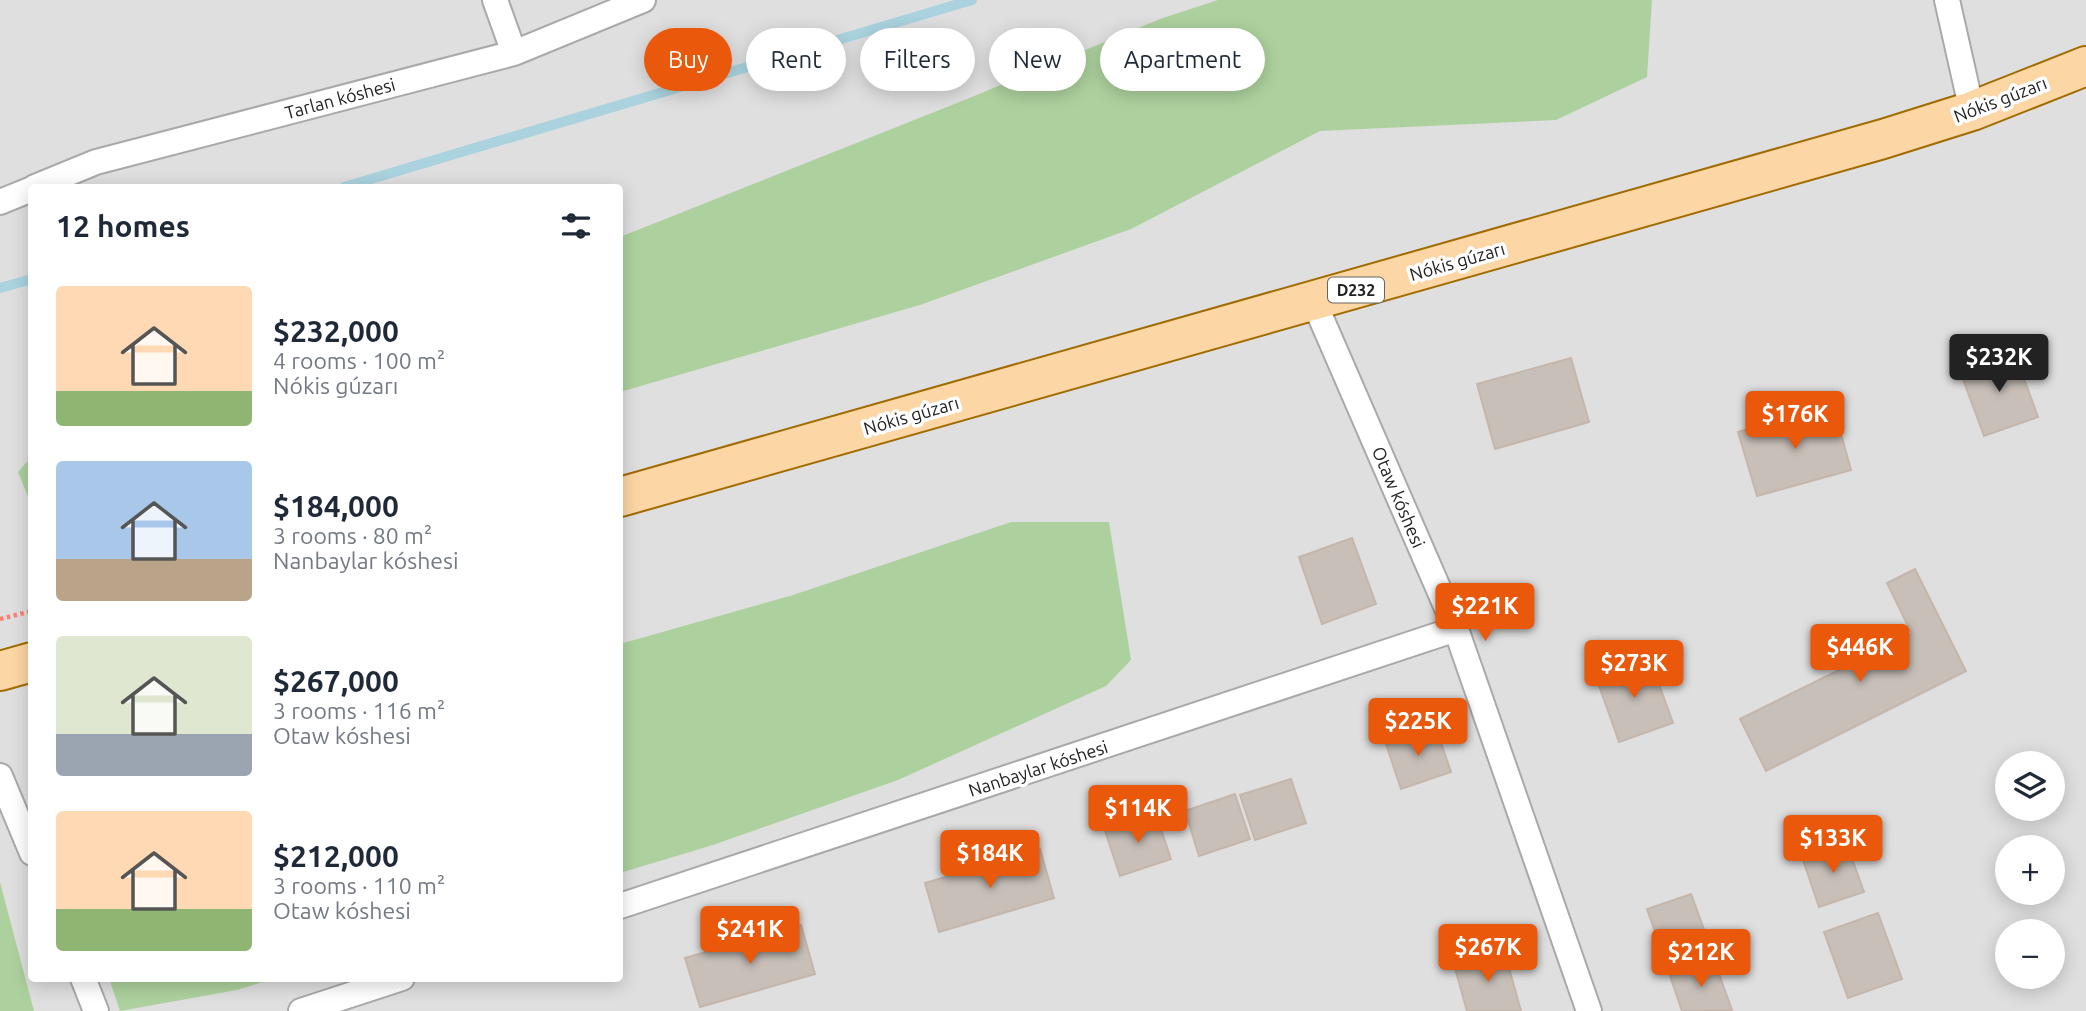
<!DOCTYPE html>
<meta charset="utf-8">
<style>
body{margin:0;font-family:Ubuntu,sans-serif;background:#f2f2f3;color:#1f2937;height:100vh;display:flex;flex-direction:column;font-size:26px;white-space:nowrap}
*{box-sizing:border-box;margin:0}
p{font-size:23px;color:#747a83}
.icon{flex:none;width:38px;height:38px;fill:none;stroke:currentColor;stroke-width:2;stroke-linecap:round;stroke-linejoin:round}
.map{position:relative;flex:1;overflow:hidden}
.drawer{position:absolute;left:28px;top:184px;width:595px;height:798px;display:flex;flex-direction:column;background:#fff;border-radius:7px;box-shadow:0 4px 18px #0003}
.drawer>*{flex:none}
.guide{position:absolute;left:644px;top:28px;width:665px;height:63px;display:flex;gap:14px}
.tools{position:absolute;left:1995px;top:751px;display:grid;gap:14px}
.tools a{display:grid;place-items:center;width:70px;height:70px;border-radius:50%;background:#fff;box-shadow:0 4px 18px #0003;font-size:35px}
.price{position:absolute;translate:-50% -60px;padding:0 16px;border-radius:7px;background:#ea580c;color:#fff;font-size:23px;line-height:46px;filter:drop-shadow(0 2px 4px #0008)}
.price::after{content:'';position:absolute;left:50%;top:42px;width:21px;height:16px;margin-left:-10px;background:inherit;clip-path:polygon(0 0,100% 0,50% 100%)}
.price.selected{background:#222;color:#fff}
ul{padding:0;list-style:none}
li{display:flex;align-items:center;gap:21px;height:175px;padding:0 28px}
li span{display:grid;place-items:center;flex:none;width:196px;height:140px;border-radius:7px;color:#555}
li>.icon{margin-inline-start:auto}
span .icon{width:84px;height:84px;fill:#fffc;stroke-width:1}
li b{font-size:30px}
h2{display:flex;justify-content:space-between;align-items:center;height:84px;padding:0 28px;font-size:30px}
.chip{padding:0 24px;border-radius:32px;background:#fff;box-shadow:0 4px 18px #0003;font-size:24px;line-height:63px}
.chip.selected{background:#ea580c;color:#fff}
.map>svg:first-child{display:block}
.residential{fill:#e0dfdf;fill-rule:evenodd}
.forest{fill:#add19e}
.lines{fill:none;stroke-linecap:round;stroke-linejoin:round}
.stream{stroke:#aad3df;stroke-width:10}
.building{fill:#c7bfb8;stroke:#c4b6ab;stroke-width:2}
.minor-casing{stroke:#a9a9a9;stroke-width:28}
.primary-casing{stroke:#a06b00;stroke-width:42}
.path{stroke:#fa8072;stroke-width:4.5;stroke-dasharray:3.5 3.5;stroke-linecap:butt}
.minor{stroke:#fff;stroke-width:24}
.primary{stroke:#fcd6a4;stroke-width:38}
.labels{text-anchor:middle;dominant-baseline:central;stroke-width:7;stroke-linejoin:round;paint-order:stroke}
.shield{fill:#fff;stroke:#646464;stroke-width:2}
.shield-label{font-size:16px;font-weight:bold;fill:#222}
.street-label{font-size:18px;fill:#222;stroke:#fff}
</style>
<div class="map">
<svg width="2086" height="1011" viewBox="0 0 2086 1011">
<rect width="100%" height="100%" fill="#f2efe9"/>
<path class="residential" d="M0 0H2086V1011H0ZM32 187H620V978H32ZM2007 763H2053V808H2007ZM2007 847H2053V892H2007ZM2007 931H2053V976H2007Z"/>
<path class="forest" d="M1218 0H1652L1647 77 1556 120 1320 131 1131 229 920 305 620 392V237L967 99 1160 19Z
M31 457V504L18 472Z
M1011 522H1109L1131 660 1106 686 898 780 713 845 620 873V644L793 595Z
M0 882 34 1011H0Z
M109 978H275L237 990 120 1011Z"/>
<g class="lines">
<path class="stream" d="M344 187 972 0
M0 288 32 279"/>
</g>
<path class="building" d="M2014 351 2038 417 1984 436 1960 371Z
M1571 358 1589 422 1495 449 1477 384Z
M1833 405 1851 470 1757 496 1738 432Z
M1352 538 1376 604 1322 624 1299 557Z
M1915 569 1966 671 1766 771 1740 719 1912 634 1887 583Z
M1649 657 1673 723 1619 742 1596 677Z
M1436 728 1451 772 1401 789 1386 744Z
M1291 779 1306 823 1255 840 1240 795Z
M1235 794 1250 839 1199 856 1185 811Z
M1156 814 1171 859 1120 876 1105 831Z
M1846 842 1864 892 1819 907 1802 857Z
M1040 849 1054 898 939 932 925 883Z
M1691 894 1709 943 1665 959 1647 909Z
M1878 913 1902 979 1848 998 1824 932Z
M801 925 815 974 700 1007 685 958Z
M1504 950 1521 1011H1467L1454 965Z
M1714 960 1732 1010 1682 1011 1670 976Z"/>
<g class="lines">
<g class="minor-casing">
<path id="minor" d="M495 0 514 53
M1947 0 1972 111
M35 187 96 162 514 53 643 0
M0 202 32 189
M1314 302 1456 629 1589 1011
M0 776 32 853
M620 906 1456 629
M83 978 96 1011
M301 1011 402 978"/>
</g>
<g class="primary-casing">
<path id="primary" d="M620 497 1883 139 1972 111 2086 66
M0 671 32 662"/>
</g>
<path class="path" d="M0 619 32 611"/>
<use href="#minor" class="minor"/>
<use href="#primary" class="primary"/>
</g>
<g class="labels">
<rect class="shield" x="1328" y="277.5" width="56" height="25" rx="5"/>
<g class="shield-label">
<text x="1356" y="290">D232</text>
</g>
<g class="street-label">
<text transform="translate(340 98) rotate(-15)">Tarlan kóshesi</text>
<text transform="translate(2000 99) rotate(-21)">Nókis gúzarı</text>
<text transform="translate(1457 261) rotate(-16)">Nókis gúzarı</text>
<text transform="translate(911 415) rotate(-16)">Nókis gúzarı</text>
<text transform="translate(1399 497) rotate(67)">Otaw kóshesi</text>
<text transform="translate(1038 768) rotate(-18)">Nanbaylar kóshesi</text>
</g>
</g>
</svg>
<div class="tools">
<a><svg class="icon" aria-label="layers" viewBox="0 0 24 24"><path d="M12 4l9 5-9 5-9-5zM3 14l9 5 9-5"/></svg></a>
<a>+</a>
<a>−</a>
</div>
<b class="price selected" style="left:1999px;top:394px">$232K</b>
<b class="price" style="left:1795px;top:451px">$176K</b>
<b class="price" style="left:1485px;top:643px">$221K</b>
<b class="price" style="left:1860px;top:684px">$446K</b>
<b class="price" style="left:1634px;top:700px">$273K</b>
<b class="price" style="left:1418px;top:758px">$225K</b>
<b class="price" style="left:1138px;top:845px">$114K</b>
<b class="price" style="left:1833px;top:875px">$133K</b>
<b class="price" style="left:990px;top:890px">$184K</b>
<b class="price" style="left:750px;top:966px">$241K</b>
<b class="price" style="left:1488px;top:984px">$267K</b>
<b class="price" style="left:1701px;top:989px">$212K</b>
<div class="guide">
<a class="chip selected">Buy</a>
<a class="chip">Rent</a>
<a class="chip">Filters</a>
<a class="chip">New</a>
<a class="chip">Apartment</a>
</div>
<section class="drawer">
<h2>12 homes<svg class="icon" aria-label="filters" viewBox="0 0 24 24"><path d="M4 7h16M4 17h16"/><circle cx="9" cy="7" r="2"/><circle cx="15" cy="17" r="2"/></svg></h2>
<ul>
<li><span style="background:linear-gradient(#ffd9b3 75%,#8fb573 0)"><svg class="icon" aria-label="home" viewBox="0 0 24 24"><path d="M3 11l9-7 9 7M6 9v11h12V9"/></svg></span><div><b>$232,000</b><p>4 rooms · 100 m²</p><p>Nókis gúzarı</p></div></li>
<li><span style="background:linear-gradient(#a9c7e8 70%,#b9a48a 0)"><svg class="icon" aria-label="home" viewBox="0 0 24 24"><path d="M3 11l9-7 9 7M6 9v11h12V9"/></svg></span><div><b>$184,000</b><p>3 rooms · 80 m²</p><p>Nanbaylar kóshesi</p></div></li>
<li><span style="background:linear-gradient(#dfe7d0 70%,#9aa5b1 0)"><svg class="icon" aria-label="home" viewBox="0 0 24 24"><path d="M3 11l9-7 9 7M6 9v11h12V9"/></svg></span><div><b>$267,000</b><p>3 rooms · 116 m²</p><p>Otaw kóshesi</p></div></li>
<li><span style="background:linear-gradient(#ffd9b3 70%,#8fb573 0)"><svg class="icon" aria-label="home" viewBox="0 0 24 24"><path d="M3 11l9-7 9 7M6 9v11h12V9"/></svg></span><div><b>$212,000</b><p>3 rooms · 110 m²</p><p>Otaw kóshesi</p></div></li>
</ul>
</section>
</div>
